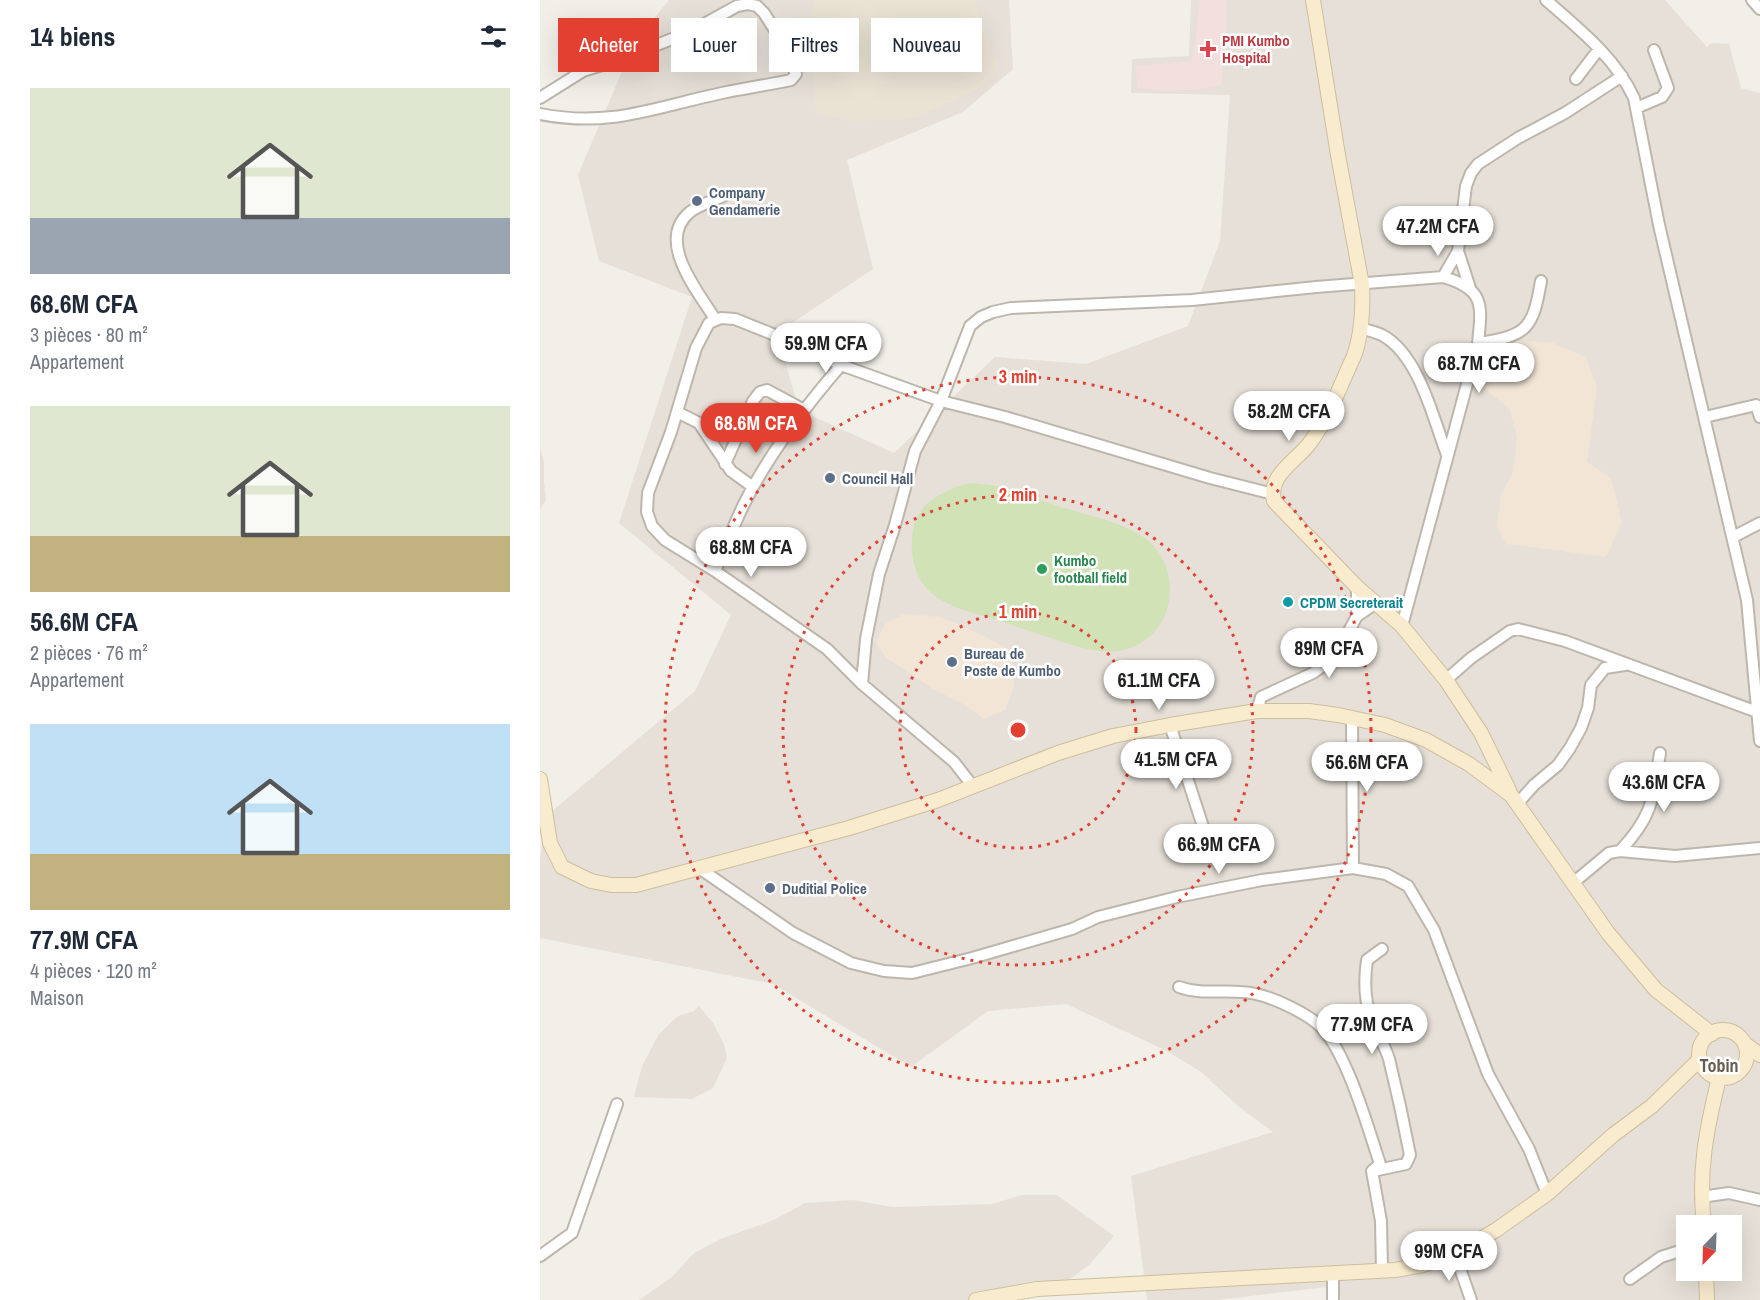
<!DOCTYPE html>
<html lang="fr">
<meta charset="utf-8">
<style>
body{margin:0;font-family:"Archivo Narrow",sans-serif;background:#f2f2f3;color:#1f2937;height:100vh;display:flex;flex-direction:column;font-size:22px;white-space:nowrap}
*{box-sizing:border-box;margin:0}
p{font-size:20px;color:#747a83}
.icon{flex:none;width:33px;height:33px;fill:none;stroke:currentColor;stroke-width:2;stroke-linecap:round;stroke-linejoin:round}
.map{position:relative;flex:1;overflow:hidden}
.panel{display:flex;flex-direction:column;background:#fff;width:540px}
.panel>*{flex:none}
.banner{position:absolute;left:18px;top:18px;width:570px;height:54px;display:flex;gap:12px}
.needle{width:39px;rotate:203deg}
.controls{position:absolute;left:1136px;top:1215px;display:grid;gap:12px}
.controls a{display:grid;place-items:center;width:66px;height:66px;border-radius:0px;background:#fff;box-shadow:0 6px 24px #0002;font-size:30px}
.price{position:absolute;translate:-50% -51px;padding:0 14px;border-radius:21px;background:#fff;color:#222;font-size:20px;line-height:39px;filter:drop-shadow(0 2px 3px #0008)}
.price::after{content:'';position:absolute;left:50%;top:36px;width:18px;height:14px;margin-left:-9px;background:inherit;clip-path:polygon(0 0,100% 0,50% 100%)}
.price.on{background:#e24030;color:#fff}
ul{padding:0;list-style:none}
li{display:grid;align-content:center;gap:12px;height:318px;padding:0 30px}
li span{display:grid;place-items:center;height:186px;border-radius:0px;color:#555}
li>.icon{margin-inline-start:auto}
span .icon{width:108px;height:108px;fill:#fffc;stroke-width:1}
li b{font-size:26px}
h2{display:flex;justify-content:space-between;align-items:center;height:72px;padding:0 30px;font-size:26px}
.pill{padding:0 21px;border-radius:0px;background:#fff;box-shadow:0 6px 24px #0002;font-size:21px;line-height:54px}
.pill.on{background:#e24030;color:#fff}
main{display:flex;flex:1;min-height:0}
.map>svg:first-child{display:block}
.residential{fill:#e6e0d8;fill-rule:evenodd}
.commercial{fill:#f2e5d6}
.education{fill:#eae3d4}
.medical{fill:#f2dfde}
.pitch{fill:#d1e2b6}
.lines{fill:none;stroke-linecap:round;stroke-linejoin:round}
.street-casing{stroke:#bdb6ac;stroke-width:14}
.secondary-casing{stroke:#cdbe9d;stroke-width:16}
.street{stroke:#fff;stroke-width:10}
.secondary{stroke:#f9ebcd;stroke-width:14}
.ring{fill:none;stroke:#e24030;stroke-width:3;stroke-dasharray:3 6}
.health-dot{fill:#e0444e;stroke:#fff;stroke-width:2}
.service-dot{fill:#5c6f8a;stroke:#fff;stroke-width:2}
.leisure-dot{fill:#2e9e5b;stroke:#fff;stroke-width:2}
.culture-dot{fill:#0f9aa8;stroke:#fff;stroke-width:2}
.labels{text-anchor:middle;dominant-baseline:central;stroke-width:5;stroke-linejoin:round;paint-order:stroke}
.health-label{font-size:15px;font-weight:bold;fill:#be3a42;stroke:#fff;text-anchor:start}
.service-label{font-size:15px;font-weight:bold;fill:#4e5e75;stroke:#fff;text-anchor:start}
.leisure-label{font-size:15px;font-weight:bold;fill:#27864d;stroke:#fff;text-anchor:start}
.culture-label{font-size:15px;font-weight:bold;fill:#0d838f;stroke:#fff;text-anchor:start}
.quarter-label{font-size:18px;font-weight:bold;fill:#675d50;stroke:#fff}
.centre{fill:#e24030;stroke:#fff;stroke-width:3}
.ring-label{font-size:18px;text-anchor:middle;font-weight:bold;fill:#e24030;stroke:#fff;stroke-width:5;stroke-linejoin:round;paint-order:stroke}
</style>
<main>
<section class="panel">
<h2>14 biens<svg class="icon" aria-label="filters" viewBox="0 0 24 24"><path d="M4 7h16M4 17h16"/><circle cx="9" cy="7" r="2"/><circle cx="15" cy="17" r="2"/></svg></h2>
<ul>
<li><span style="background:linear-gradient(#dfe7d0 70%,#9aa5b1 0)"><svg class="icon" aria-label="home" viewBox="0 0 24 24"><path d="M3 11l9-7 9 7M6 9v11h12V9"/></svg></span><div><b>68.6M CFA</b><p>3 pièces · 80 m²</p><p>Appartement</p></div></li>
<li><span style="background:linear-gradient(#dfe7d0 70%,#c2b280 0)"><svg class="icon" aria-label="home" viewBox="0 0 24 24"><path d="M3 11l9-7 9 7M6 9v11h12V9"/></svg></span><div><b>56.6M CFA</b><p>2 pièces · 76 m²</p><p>Appartement</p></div></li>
<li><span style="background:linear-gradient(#bfe0f5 70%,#c2b280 0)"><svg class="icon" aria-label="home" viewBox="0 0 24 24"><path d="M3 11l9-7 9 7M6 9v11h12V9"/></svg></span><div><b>77.9M CFA</b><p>4 pièces · 120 m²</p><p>Maison</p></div></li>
</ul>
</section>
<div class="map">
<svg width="1220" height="1300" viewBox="0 0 1220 1300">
<rect width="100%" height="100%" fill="#f2efe9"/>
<path class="residential" d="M129 0H469L473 69 423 112 307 160 333 269 237 333 259 410 354 453 455 357 546 364 648 326 680 241 690 95 591 93 592 59 649 56 651 0H1125L1167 47 1171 43 1189 44 1201 88 1220 93V1300H801L795 1286 678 1300H607L591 1176 733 1132 698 1106 661 1072 627 1051 526 1004 448 1011 371 1067 233 984 0 938V862L5 817 155 691 191 615 79 523 152 297 59 261 38 175 94 43ZM1146 1226H1191V1270H1146Z
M0 447 4 462V482L6 500 0 510Z
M159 1006 173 1023 184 1044 187 1058 173 1088 152 1099 94 1097 102 1066 119 1034 138 1016 154 1011Z
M482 1195H517L574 1236 550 1264 518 1288 466 1300H99L132 1277 153 1254 180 1239 234 1220 265 1203 313 1200 352 1207 452 1204Z"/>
<path class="commercial" d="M974 341 1011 342 1046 357 1057 387 1047 462 1071 478 1082 523 1066 557 966 544 957 526 961 494 973 473 977 437 969 408 939 385 942 358 950 347 958 343Z
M364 614 400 617 442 635 466 648 474 668V687L465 710 444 719 425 705 393 689 345 657 336 642 345 624Z"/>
<path class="education" d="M274 0H435L440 19 459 66 448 82 434 91 373 119 311 121 276 112 270 32Z"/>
<path class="medical" d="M659 0H687V26L682 62V85L655 90 628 91 597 88 596 66 651 61 656 36Z"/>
<path class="pitch" d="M429 483C438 484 448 484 456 486 478 492 500 500 521 507 547 515 595 525 613 545 641 576 634 630 593 647 571 656 548 650 526 643 500 634 474 626 448 617 430 612 409 607 394 595 374 580 369 553 373 529 379 501 405 490 429 483Z"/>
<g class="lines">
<g class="street-casing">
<path id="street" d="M1006 0C1039 29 1075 57 1094 98L1119 225 1207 600 1220 741
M1212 0 1220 9
M1036 79 1059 49
M0 98 43 71 78 60 150 32 197 6 208 4 217 6 224 13 241 40 256 74 251 80C228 85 205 88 182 93 115 107 71 128 0 114
M1096 108 1122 97 1128 88 1114 50
M903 277 918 251
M930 288 918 251 926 186 931 173 938 164 978 138 1025 113 1082 76
M175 319C158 291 115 241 150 212 159 205 173 201 183 196
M820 328C827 330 835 332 842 335 879 355 893 418 907 455
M938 343C988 336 993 328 1001 281
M137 412 159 423 191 471 213 487
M1165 417 1216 405 1220 417
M159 423 189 422 203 426
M185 464 213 401 220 392 227 390 264 410
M1193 537 1220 523
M175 571C185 548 194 524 205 502 230 452 265 407 301 365
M817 587V616
M906 680 931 658 970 631 978 629 1025 641 1220 713
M322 684 326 639 339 574 355 525 375 451 401 401 430 326 441 317 453 312 471 308 652 300 776 287 903 277C945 289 942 305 938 343L862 626
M717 711 721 697 773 673 784 665 803 642 817 616 836 603
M812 718 813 868
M630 725 669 845
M432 785 414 762 322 684 287 649 175 571 125 540 112 526 107 512 108 493 131 432 156 348 169 323 181 318 195 319 230 333 301 365 401 401 465 417 670 478 733 494
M978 803 994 785 1018 765 1030 748 1041 728 1048 708 1051 685 1065 668 1085 665
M1080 851C1113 816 1113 799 1120 753
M159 868 253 933 311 963 344 971 372 973 432 958 532 929 558 917 637 897 722 880 813 868 846 874 868 886 894 930 948 1074 989 1149 1007 1194
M1033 883 1069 853 1080 851 1135 856 1220 848
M639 987C664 996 690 988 716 994 734 998 767 1013 781 1027 807 1053 828 1128 840 1164L832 1171
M832 1171 841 1221 842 1271
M833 1171 866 1164 870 1155C864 1123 857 1091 849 1059 845 1046 837 1033 832 1020 824 1001 824 981 827 960L842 949
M1161 1197 1189 1193 1220 1200
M915 1254 931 1300
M0 1256 32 1233 77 1104
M793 1273V1300
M1090 1279 1121 1257 1146 1249"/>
</g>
<g class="secondary-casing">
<path id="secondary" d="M773 0 798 155 822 285C823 308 822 334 814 356 800 386 789 418 769 444 755 462 728 475 734 501L817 587 862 626 906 680 941 733 969 790
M0 779 10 843 22 867 51 881 71 885H96L309 828 398 800 518 753 573 736 630 725 717 711H769L798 715 845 725 886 740 929 764 971 795 1068 933 1116 990 1172 1034
M1159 1054a24 24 0 1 1 48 0a24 24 0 1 1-48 0Z
M1205 1044 1220 1055
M1164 1226C1158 1171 1166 1131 1179 1078
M1166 1270 1167 1300
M436 1300 497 1289 855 1270 883 1265 915 1254 956 1230 1007 1194 1073 1135 1112 1106 1160 1059"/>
</g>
<use href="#street" class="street"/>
<use href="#secondary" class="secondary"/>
</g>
<g class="ring">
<circle cx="478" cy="730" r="118"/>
<circle cx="478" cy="730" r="235"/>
<circle cx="478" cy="730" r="353"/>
</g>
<path class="health-dot" d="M665 40h6v6h6v6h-6v6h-6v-6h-6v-6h6z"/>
<g class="service-dot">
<circle cx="157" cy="201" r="6"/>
<circle cx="290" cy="478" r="6"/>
<circle cx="412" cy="662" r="6"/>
<circle cx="230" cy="888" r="6"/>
</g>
<circle class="leisure-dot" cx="502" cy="569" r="6"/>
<circle class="culture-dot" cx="748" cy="602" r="6"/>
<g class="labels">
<g class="health-label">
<text x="682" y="40">PMI Kumbo<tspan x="682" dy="17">Hospital</tspan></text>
</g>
<g class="service-label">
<text x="169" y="192">Company<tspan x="169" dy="17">Gendamerie</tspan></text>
<text x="302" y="478">Council Hall</text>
<text x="424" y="653">Bureau de<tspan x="424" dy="17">Poste de Kumbo</tspan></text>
<text x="242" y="888">Duditial Police</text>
</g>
<g class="leisure-label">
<text x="514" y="560">Kumbo<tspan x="514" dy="17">football field</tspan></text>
</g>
<g class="culture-label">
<text x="760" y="602">CPDM Secreterait</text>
</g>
<g class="quarter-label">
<text x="1179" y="1065">Tobin</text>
</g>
</g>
<circle cx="478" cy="730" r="9" class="centre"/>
<g class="ring-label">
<text x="478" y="383">3 min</text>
<text x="478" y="501">2 min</text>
<text x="478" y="618">1 min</text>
</g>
</svg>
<div class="controls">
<a><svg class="needle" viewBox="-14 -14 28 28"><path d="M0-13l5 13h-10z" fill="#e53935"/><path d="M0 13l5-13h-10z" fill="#747a83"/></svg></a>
</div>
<b class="price" style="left:898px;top:257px">47.2M CFA</b>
<b class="price" style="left:286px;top:374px">59.9M CFA</b>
<b class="price" style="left:939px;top:394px">68.7M CFA</b>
<b class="price" style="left:749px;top:442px">58.2M CFA</b>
<b class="price on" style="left:216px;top:454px">68.6M CFA</b>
<b class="price" style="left:211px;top:578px">68.8M CFA</b>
<b class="price" style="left:789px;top:679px">89M CFA</b>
<b class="price" style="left:619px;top:711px">61.1M CFA</b>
<b class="price" style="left:636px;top:790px">41.5M CFA</b>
<b class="price" style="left:827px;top:793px">56.6M CFA</b>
<b class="price" style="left:1124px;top:813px">43.6M CFA</b>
<b class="price" style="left:679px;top:875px">66.9M CFA</b>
<b class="price" style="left:832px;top:1055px">77.9M CFA</b>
<b class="price" style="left:909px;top:1282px">99M CFA</b>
<div class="banner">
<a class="pill on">Acheter</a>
<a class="pill">Louer</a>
<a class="pill">Filtres</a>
<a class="pill">Nouveau</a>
</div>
</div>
</main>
